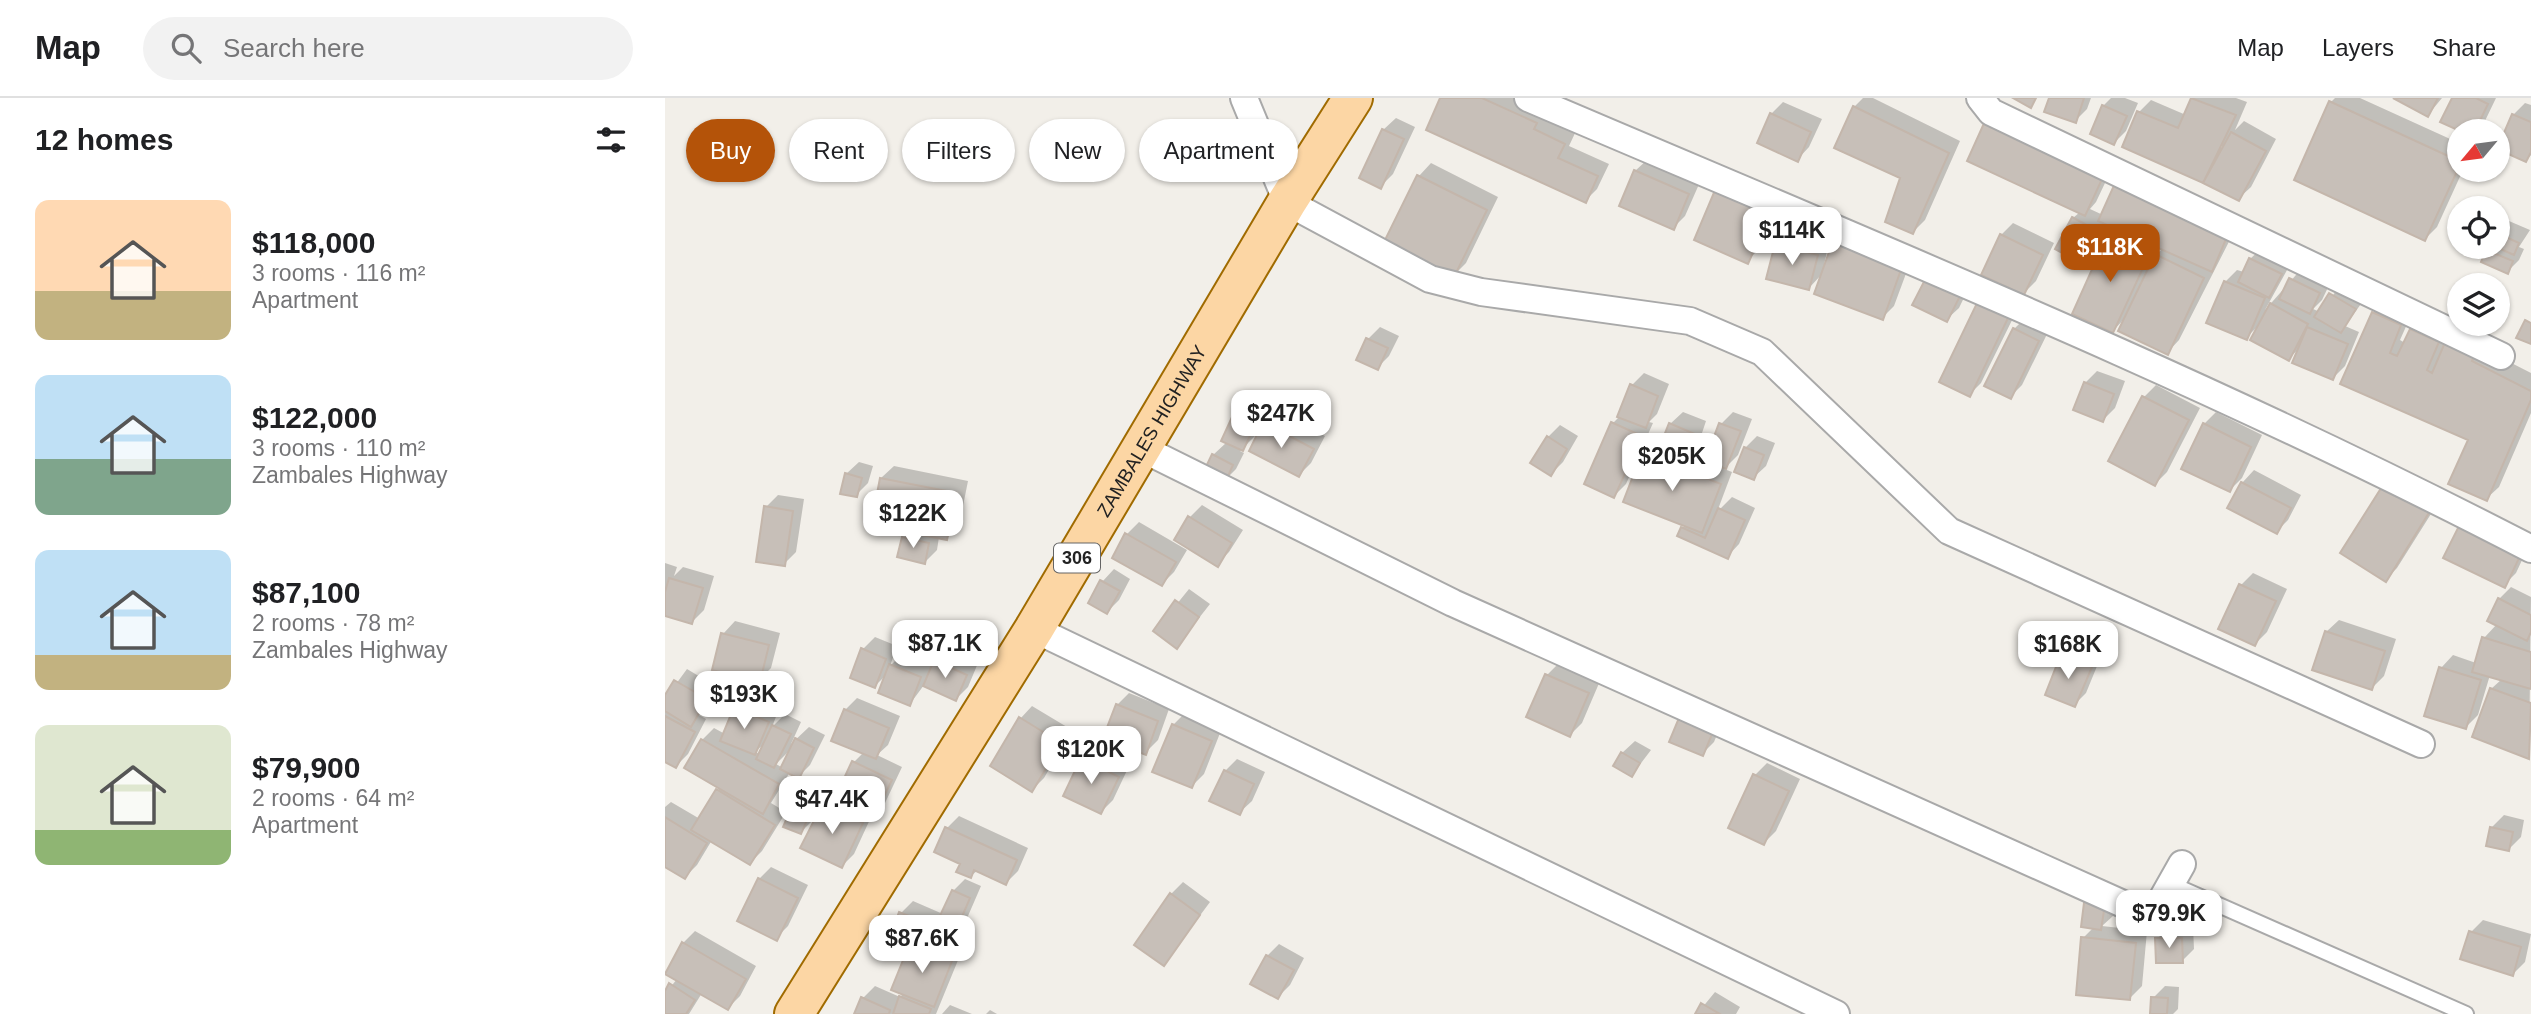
<!DOCTYPE html>
<meta charset="utf-8">
<style>
body{margin:0;font-family:Helvetica,sans-serif;background:#f2f2f2;color:#202124;height:100vh;display:flex;flex-direction:column;font-size:26px;white-space:nowrap}
*{box-sizing:border-box;margin:0}
p{font-size:23px;color:#757577}
.icon{flex:none;width:38px;height:38px;fill:none;stroke:currentColor;stroke-width:2;stroke-linecap:round;stroke-linejoin:round}
.map{position:relative;flex:1;overflow:hidden}
.sheet{display:flex;flex-direction:column;background:#fff;width:665px}
.sheet>*{flex:none}
.top-card{position:absolute;left:21px;top:21px;width:665px;height:63px;display:flex;gap:14px}
.needle{width:46px;rotate:241deg}
.tools{position:absolute;left:1782px;top:21px;display:grid;gap:14px}
.tools a{display:grid;place-items:center;width:63px;height:63px;border-radius:50%;background:#fff;box-shadow:0 2px 5px #0004;font-size:35px}
.price{position:absolute;translate:-50% -60px;padding:0 16px;border-radius:14px;background:#fff;color:#222;font-size:23px;line-height:46px;filter:drop-shadow(0 2px 4px #0008)}
.price::after{content:'';position:absolute;left:50%;top:42px;width:21px;height:16px;margin-left:-10px;background:inherit;clip-path:polygon(0 0,100% 0,50% 100%)}
.price.active{background:#b45309;color:#fff}
ul{padding:0;list-style:none}
li{display:flex;align-items:center;gap:21px;height:175px;padding:0 35px}
li span{display:grid;place-items:center;flex:none;width:196px;height:140px;border-radius:14px;color:#555}
li>.icon{margin-inline-start:auto}
span .icon{width:84px;height:84px;fill:#fffc;stroke-width:1}
li b{font-size:30px}
h2{display:flex;justify-content:space-between;align-items:center;height:84px;padding:0 35px;font-size:30px}
.chip{padding:0 24px;border-radius:32px;background:#fff;box-shadow:0 2px 5px #0004;font-size:24px;line-height:63px}
.chip.active{background:#b45309;color:#fff}
header{display:flex;align-items:center;gap:42px;box-sizing:border-box;height:98px;padding:0 35px;background:#fff;border-bottom:2px solid #e0e0e0}
header strong{font-size:33px}
nav{display:flex;gap:38px;margin-inline-start:auto;font-size:24px}
.search{width:490px;height:63px;background:#f2f2f2;display:flex;align-items:center;gap:18px;box-sizing:border-box;padding:0 24px;border-radius:38px;color:#757577;font-size:26px}
main{display:flex;flex:1;min-height:0}
.map>svg:first-child{display:block}
.shadow{fill:#0003;fill-rule:evenodd}
.building{fill:#c7bfb8;stroke:#c4b6ab;stroke-width:2}
.lines{fill:none;stroke-linecap:round;stroke-linejoin:round}
.lane-casing{stroke:#a9a9a9;stroke-width:18}
.street-casing{stroke:#a9a9a9;stroke-width:30}
.primary-casing{stroke:#a06b00;stroke-width:42}
.lane{stroke:#fff;stroke-width:14}
.street{stroke:#fff;stroke-width:26}
.primary{stroke:#fcd6a4;stroke-width:38}
.labels{text-anchor:middle;dominant-baseline:central;stroke-width:5;stroke-linejoin:round;paint-order:stroke}
.shield{fill:#fff;stroke:#646464;stroke-width:2}
.shield-label{font-size:18px;font-weight:bold;fill:#222}
.street-label{font-size:19px;fill:#222;stroke:#fff}
</style>
<header>
<strong>Map</strong>
<div class="search"><svg class="icon" aria-label="search" viewBox="0 0 24 24"><circle cx="10" cy="10" r="6"/><path d="M15 15l6 6"/></svg>Search here</div>
<nav><a>Map</a><a>Layers</a><a>Share</a></nav>
</header>
<main>
<section class="sheet">
<h2>12 homes<svg class="icon" aria-label="filters" viewBox="0 0 24 24"><path d="M4 7h16M4 17h16"/><circle cx="9" cy="7" r="2"/><circle cx="15" cy="17" r="2"/></svg></h2>
<ul>
<li><span style="background:linear-gradient(#ffd9b3 65%,#c2b280 0)"><svg class="icon" aria-label="home" viewBox="0 0 24 24"><path d="M3 11l9-7 9 7M6 9v11h12V9"/></svg></span><div><b>$118,000</b><p>3 rooms · 116 m²</p><p>Apartment</p></div></li>
<li><span style="background:linear-gradient(#bfe0f5 60%,#7fa58c 0)"><svg class="icon" aria-label="home" viewBox="0 0 24 24"><path d="M3 11l9-7 9 7M6 9v11h12V9"/></svg></span><div><b>$122,000</b><p>3 rooms · 110 m²</p><p>Zambales Highway</p></div></li>
<li><span style="background:linear-gradient(#bfe0f5 75%,#c2b280 0)"><svg class="icon" aria-label="home" viewBox="0 0 24 24"><path d="M3 11l9-7 9 7M6 9v11h12V9"/></svg></span><div><b>$87,100</b><p>2 rooms · 78 m²</p><p>Zambales Highway</p></div></li>
<li><span style="background:linear-gradient(#dfe7d0 75%,#8fb573 0)"><svg class="icon" aria-label="home" viewBox="0 0 24 24"><path d="M3 11l9-7 9 7M6 9v11h12V9"/></svg></span><div><b>$79,900</b><p>2 rooms · 64 m²</p><p>Apartment</p></div></li>
</ul>
</section>
<div class="map">
<svg width="1866" height="916" viewBox="0 0 1866 916">
<rect width="100%" height="100%" fill="#f2efe9"/>
<path class="shadow" d="M777 0H855L911 33 904 48 944 66 932 91 920 103Z
M1198 0H1208L1295 43 1260 122 1248 134 1238 79 1189 9Z
M1385 0H1426L1422 11 1410 23Z
M1446 0H1460L1473 5 1461 33 1449 45 1438 8Z
M1528 0H1571L1582 4 1570 32 1579 23 1611 41 1586 89 1573 101 1459 48 1474 14 1486 2 1521 17ZM1552 46 1559 49 1546 73 1543 71Z
M1670 0H1695L1794 45V72H1798L1772 129 1760 141 1666 4Z
M1732 0H1777L1763 17Z
M1789 0H1831L1819 25 1810 33H1799L1778 23Z
M1118 4 1157 21 1144 49 1132 62 1106 16Z
M1860 5 1866 7V57L1861 62 1848 17Z
M731 20 750 29 728 76 716 88 718 32Z
M983 61 1035 84 1020 118 1008 130 970 73Z
M1304 62 1449 66 1431 104 1425 111 1438 117 1575 122 1514 242 1502 255 1460 220 1448 233 1434 159 1425 167 1408 120 1415 114ZM1493 148 1498 150 1487 161Z
M766 65 833 99 801 165 789 177 721 143 754 78Z
M1055 86 1118 97 1094 151 1082 163Z
M1837 120 1865 132 1854 149 1859 151 1854 162 1842 174 1823 153 1832 149V125Z
M1348 125 1389 145 1371 183 1359 195 1336 137Z
M1123 135 1164 145 1159 167 1161 168 1249 154 1229 208 1217 220 1158 175 1144 190 1111 147Z
M1598 149 1627 163 1600 212 1638 169 1666 183 1657 202 1648 211 1655 214 1678 184 1701 199 1680 228 1694 234 1680 268 1668 280 1635 250 1623 261 1594 227 1581 240 1560 184 1572 172 1579 174 1585 161Z
M1309 179 1294 210 1281 222 1250 206Z
M1720 202 1747 215 1735 242 1740 245 1746 232 1758 220 1785 232 1779 247 1795 231 1817 250 1866 275V315L1834 389 1821 401 1805 341 1677 285 1708 215Z
M1314 204 1355 206 1316 285 1304 297Z
M1361 219 1385 230 1357 287 1345 299 1349 231Z
M715 229 734 238 724 258 712 270 693 261 703 241Z
M1432 273 1460 283 1450 310 1438 322 1420 285Z
M979 275 1004 286 992 316 984 324 988 325 961 386 949 398 948 325 955 318 967 287Z
M1491 287 1535 310 1502 374 1490 386 1446 362 1479 299Z
M587 295 606 304 593 331 611 313 660 338 646 365 634 377 594 334 575 353 579 355 571 371 559 383 548 357 562 344 559 342 575 307Z
M1018 314 1041 323 1034 344 1022 356 1042 364 1056 326 1068 314 1087 321 1073 357 1059 371 1067 374 1052 414 1067 399 1090 410 1074 446 1062 459 1017 430 1021 427 961 403 979 355 991 343 998 346 1005 326Z
M1551 314 1597 337 1577 380 1565 392 1539 326Z
M895 327 913 338 898 364 886 376 883 339Z
M1092 338 1110 345 1101 368 1088 380 1080 350Z
M194 364 208 368 203 385 191 397 181 376Z
M229 368 303 383 294 428 282 440 274 439 272 452 260 464 239 440 245 433 216 380Z
M1589 372 1636 397 1623 422 1611 434 1565 409 1577 385Z
M113 397 139 401 131 454 119 466 101 409Z
M1776 400 1732 470 1720 482 1678 454Z
M537 407 578 432 564 454 552 466 511 441 525 419Z
M474 424 522 452 509 474 497 486 462 436Z
M1865 445 1851 475 1839 487 1781 459Z
M0 465 12 469 9 478 18 469 49 478 39 512 27 524 0 516Z
M449 471 465 481 454 502 442 514 437 484Z
M1588 475 1622 491 1602 534 1590 546 1576 487Z
M1846 489 1866 499 1864 659 1826 591 1837 581 1825 577 1813 617 1801 629 1776 570 1788 557 1811 565 1819 540 1832 526 1834 501Z
M524 491 545 506 512 548 490 533Z
M1674 522 1731 541 1719 578 1707 590 1661 534Z
M70 523 115 535 106 570 94 582 58 536Z
M210 539 232 548 225 568 238 555 269 567 283 551 313 565 303 589 291 601 259 587 245 606 223 575 210 588 198 551Z
M1410 545 1437 556 1421 595 1409 607 1398 557Z
M894 565 935 583 917 625 905 637 864 618 882 577Z
M22 571 52 589 34 617 41 621 23 656 11 668 0 662V601Z
M464 595 504 611 493 642 481 654 452 607Z
M82 598 114 611 107 629 120 616 136 624 126 646 144 629 160 637 145 667 133 679 125 674 106 705 121 714 97 753 85 765 47 742 32 767 20 779 0 767V709L6 704 35 721 55 689 37 642 49 630 60 636 70 610ZM100 645 95 656 90 654ZM126 651 118 670 111 666Z
M192 600 235 618 223 647 212 657 237 669 220 705 207 717 189 756 177 768 152 718 136 734 133 700 145 688 160 694 153 712 171 694 174 695 189 664 199 654 180 612Z
M367 608 407 632 379 680 367 692 355 621Z
M520 615 557 630 539 676 527 688 508 627Z
M1018 616 1060 617 1049 644 1037 656Z
M970 643 986 652 967 677 957 655Z
M429 649 465 666 448 702 436 714 417 661Z
M572 661 600 674 587 703 574 715 560 673Z
M1102 665 1135 681 1111 733 1099 745 1090 677Z
M1839 717 1859 722 1856 739 1844 751 1823 746 1827 729Z
M294 718 363 750 353 773 341 785 313 772 306 778 282 730Z
M106 769 143 787 123 828 111 840 94 781Z
M300 781 316 788 303 818 290 830 274 823 262 835 298 850 271 916H191L198 900 210 888 235 899 239 895 247 846 257 835 236 815 248 803 278 816 288 793Z
M518 784 545 804 499 866 506 796Z
M1434 786 1452 788 1448 818 1437 828 1482 833 1477 888 1465 900 1418 840 1429 829Z
M1818 822 1866 836 1860 864 1848 876 1806 834Z
M1504 829H1528L1529 851 1517 863 1492 841Z
M30 833 91 868 75 898 63 910 37 895 24 916H0V896L12 881 18 845Z
M614 846 639 860 625 887 613 899 602 858Z
M1500 888 1514 889 1513 911 1508 916H1487L1488 900Z
M1050 894 1075 909 1071 916H1032Z
M285 907 307 916H277Z
M325 912 332 916H321Z"/>
<path class="building" d="M775 0H817L872 25 869 31 900 46 893 60 933 78 921 105 761 32Z
M1348 0H1371L1366 10Z
M1384 0H1419L1411 25 1379 14Z
M1526 0 1571 17 1538 85 1457 49 1472 13 1513 30Z
M1728 0H1773L1763 19Z
M1787 0H1811L1823 6 1810 33H1795L1775 24Z
M1664 3 1794 63V69L1760 143 1629 82Z
M1437 7 1462 18 1449 47 1425 36Z
M1188 8 1284 55 1248 136 1220 124 1235 80 1169 50Z
M1105 15 1146 34 1133 64 1092 45Z
M1847 16 1866 24V54L1861 64 1832 51Z
M1320 23 1438 79 1420 118 1302 63Z
M717 31 739 41 716 91 694 80Z
M1566 34 1601 53 1574 103 1538 85Z
M969 72 1024 96 1009 132 954 108Z
M752 77 822 112 789 179 719 144Z
M1451 83 1564 134 1547 174 1433 123Z
M1053 85 1107 110 1083 166 1029 142Z
M1407 119 1442 138 1425 170 1390 151Z
M1832 135 1854 145 1849 157 1831 149Z
M1335 136 1378 157 1359 197 1316 177Z
M1442 138 1484 157 1448 235 1407 216Z
M1169 140 1238 166 1218 222 1149 196Z
M1110 146 1153 157 1144 192 1101 181Z
M1821 152 1848 163 1843 176 1816 164Z
M1490 156 1539 180 1503 257 1453 233Z
M1584 160 1617 176 1604 200 1573 184Z
M1264 174 1298 192 1282 224 1247 207Z
M1624 180 1655 195 1645 216 1614 201Z
M1559 183 1600 200 1582 242 1541 225Z
M1664 195 1691 211 1676 235 1649 219Z
M1313 203 1344 218 1305 299 1274 284Z
M1605 205 1643 226 1624 263 1585 242Z
M1707 214 1736 227 1725 255 1732 258 1745 231 1774 244 1762 272 1767 275 1781 242 1810 255 1807 263 1866 293V302L1822 403 1783 386 1803 342 1675 286Z
M1860 222 1866 225V246L1851 240Z
M1642 229 1683 246 1668 282 1627 265Z
M1348 230 1374 243 1346 301 1319 288Z
M701 240 723 250 713 272 691 262Z
M1419 284 1449 296 1438 324 1408 312Z
M965 286 993 298 981 330 952 319Z
M1477 298 1524 322 1490 388 1443 363Z
M573 306 595 316 578 353 556 343Z
M598 324 649 351 634 379 584 353Z
M946 324 977 338 949 400 919 386Z
M1004 325 1030 336 1022 358 995 348Z
M1054 325 1076 333 1061 371 1040 363Z
M1538 325 1586 349 1565 394 1516 371Z
M882 338 902 351 886 378 865 365Z
M1079 349 1099 357 1089 382 1069 374Z
M977 355 1056 386 1037 435 958 404Z
M547 356 568 367 560 385 538 375Z
M180 375 197 380 192 399 175 396Z
M215 380 292 395 282 442 206 427Z
M1576 384 1626 410 1612 436 1562 410Z
M1720 384 1765 413 1721 484 1675 455Z
M99 408 128 413 120 468 91 464Z
M1053 410 1080 422 1063 461 1012 438 1016 429 1040 440Z
M523 418 567 445 553 469 509 442Z
M1794 428 1855 458 1840 490 1778 460Z
M460 435 511 464 497 488 447 460Z
M237 439 264 445 260 466 232 459Z
M4 480 38 490 27 526 0 518V494Z
M435 482 455 493 442 516 423 505Z
M1574 486 1611 503 1590 548 1553 531Z
M1833 500 1866 517V534L1862 543 1822 523Z
M510 502 534 519 512 551 488 533Z
M1660 533 1720 553 1707 592 1647 572Z
M56 535 104 547 95 584 47 572Z
M1817 539 1866 554V591L1807 574Z
M196 550 221 561 210 590 185 580Z
M1396 556 1427 569 1410 609 1380 597Z
M269 562 302 577 291 603 258 588Z
M224 566 256 579 245 608 213 595Z
M1774 569 1816 582 1801 631 1759 618Z
M880 576 924 595 905 639 861 619Z
M9 582 42 601 26 629 0 613V597Z
M1825 590 1866 605 1864 661 1807 639Z
M451 606 493 623 481 657 438 640Z
M69 609 104 624 90 657 55 643Z
M179 611 224 630 211 661 166 643Z
M1016 615 1050 629 1038 658 1004 644Z
M0 618 30 634 11 670 0 664Z
M354 619 396 645 367 694 325 668Z
M507 626 547 643 527 690 487 674Z
M107 627 126 636 109 670 91 661Z
M130 640 149 650 134 681 115 671Z
M36 641 114 686 98 716 19 670Z
M956 654 975 665 967 679 948 668Z
M416 660 454 679 436 716 398 698Z
M187 663 227 682 209 719 170 700Z
M559 672 589 686 575 717 544 703Z
M1088 676 1124 693 1099 747 1063 730Z
M51 691 110 727 85 767 26 732Z
M131 699 149 706 136 736 118 729Z
M158 705 198 725 177 770 135 750Z
M0 719 42 745 20 781 0 769Z
M280 729 352 762 341 787 309 772 306 780 291 774 295 766 269 754Z
M1825 729 1848 734 1844 753 1821 748Z
M93 780 133 800 112 843 72 823Z
M287 792 305 800 291 833 272 824Z
M505 795 535 817 499 868 469 847Z
M1420 797 1441 800 1436 832 1416 829Z
M234 814 266 827 262 839 230 825Z
M1804 833 1856 849 1848 878 1795 861Z
M1416 839 1471 845 1465 902 1411 897Z
M1490 840H1517L1518 865H1491Z
M17 844 81 881 63 912 0 876Z
M245 845 287 863 269 909 226 892Z
M601 857 629 872 613 901 585 886Z
M4 885 30 902 21 916H0V893Z
M234 898 266 911 264 916H228Z
M196 899 225 912 224 916H189Z
M1486 899 1503 900 1502 916H1485Z
M1036 905 1055 916H1030Z"/>
<g class="lines">
<g class="lane-casing">
<path id="lane" d="M1506 786 1801 916"/>
</g>
<g class="street-casing">
<path id="street" d="M579 0 622 104 765 181 816 194 1025 223 1097 254 1284 433 1756 646
M863 0C1200 144 1541 282 1866 451
M1315 0 1326 14 1836 258
M478 351 788 505 1467 810 1491 812 1517 766
M369 531 1171 916"/>
</g>
<g class="primary-casing">
<g id="primary">
<path id="s1" d="M129 916 369 531 622 104 688 0"/>
</g>
</g>
<use href="#lane" class="lane"/>
<use href="#street" class="street"/>
<use href="#primary" class="primary"/>
</g>
<g class="labels">
<rect class="shield" x="389" y="445.5" width="46" height="29" rx="5"/>
<g class="shield-label">
<text x="412" y="460">306</text>
</g>
<g class="street-label">
<text stroke="none"><textPath href="#s1" startOffset="684">ZAMBALES HIGHWAY</textPath></text>
</g>
</g>
</svg>
<div class="tools">
<a><svg class="needle" viewBox="-14 -14 28 28"><path d="M0-13l5 13h-10z" fill="#e53935"/><path d="M0 13l5-13h-10z" fill="#757577"/></svg></a>
<a><svg class="icon" aria-label="locate" viewBox="0 0 24 24"><circle cx="12" cy="12" r="6"/><path d="M12 2v4M12 18v4M2 12h4M18 12h4"/></svg></a>
<a><svg class="icon" aria-label="layers" viewBox="0 0 24 24"><path d="M12 4l9 5-9 5-9-5zM3 14l9 5 9-5"/></svg></a>
</div>
<b class="price" style="left:1127px;top:169px">$114K</b>
<b class="price active" style="left:1445px;top:186px">$118K</b>
<b class="price" style="left:616px;top:352px">$247K</b>
<b class="price" style="left:1007px;top:395px">$205K</b>
<b class="price" style="left:248px;top:452px">$122K</b>
<b class="price" style="left:280px;top:582px">$87.1K</b>
<b class="price" style="left:1403px;top:583px">$168K</b>
<b class="price" style="left:79px;top:633px">$193K</b>
<b class="price" style="left:426px;top:688px">$120K</b>
<b class="price" style="left:167px;top:738px">$47.4K</b>
<b class="price" style="left:1504px;top:852px">$79.9K</b>
<b class="price" style="left:257px;top:877px">$87.6K</b>
<div class="top-card">
<a class="chip active">Buy</a>
<a class="chip">Rent</a>
<a class="chip">Filters</a>
<a class="chip">New</a>
<a class="chip">Apartment</a>
</div>
</div>
</main>
